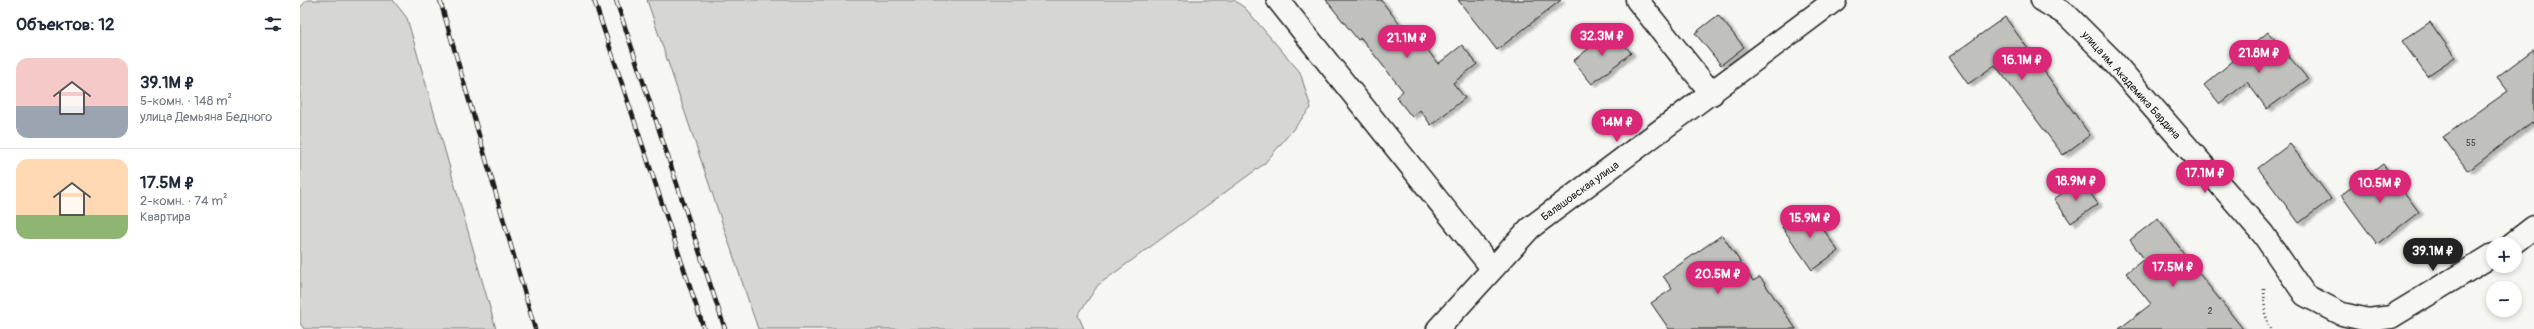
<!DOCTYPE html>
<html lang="ru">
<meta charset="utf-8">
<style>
body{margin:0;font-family:Pangolin,sans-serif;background:#f2f2f3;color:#1f2937;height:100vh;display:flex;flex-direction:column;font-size:15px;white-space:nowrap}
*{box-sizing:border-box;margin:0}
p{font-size:13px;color:#747a83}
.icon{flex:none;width:22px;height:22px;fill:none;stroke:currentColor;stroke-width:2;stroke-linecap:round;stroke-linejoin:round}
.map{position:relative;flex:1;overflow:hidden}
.sheet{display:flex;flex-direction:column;background:#fff;width:300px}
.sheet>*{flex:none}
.fabs{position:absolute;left:2186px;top:237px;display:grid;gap:8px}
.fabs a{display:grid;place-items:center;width:36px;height:36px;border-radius:50%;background:#fff;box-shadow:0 2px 6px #0003;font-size:20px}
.price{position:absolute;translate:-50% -34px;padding:0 9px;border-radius:14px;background:#db2777;color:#fff;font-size:13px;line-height:26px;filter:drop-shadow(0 1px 2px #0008)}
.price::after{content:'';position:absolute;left:50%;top:24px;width:12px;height:9px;margin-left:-6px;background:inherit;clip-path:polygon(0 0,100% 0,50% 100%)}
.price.selected{background:#222;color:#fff}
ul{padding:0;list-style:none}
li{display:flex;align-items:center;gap:12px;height:100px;padding:0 16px}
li+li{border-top:1px solid #e0e1e3}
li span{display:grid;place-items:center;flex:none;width:112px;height:80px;border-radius:12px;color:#555}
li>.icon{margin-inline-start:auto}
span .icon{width:48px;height:48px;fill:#fffc;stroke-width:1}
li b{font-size:17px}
h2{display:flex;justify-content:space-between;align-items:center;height:48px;padding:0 16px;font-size:17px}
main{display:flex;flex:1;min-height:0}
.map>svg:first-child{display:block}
.green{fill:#d6d6d2;stroke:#797977}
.building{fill:#c0c0bd;stroke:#1c1c1c;filter:url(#shadow)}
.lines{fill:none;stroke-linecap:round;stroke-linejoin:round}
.minor-casing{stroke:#1c1c1c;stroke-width:25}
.path{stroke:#1c1c1c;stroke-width:2.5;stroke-dasharray:1 3;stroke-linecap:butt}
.minor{stroke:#f6f6f2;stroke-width:22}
.rail-casing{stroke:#1c1c1c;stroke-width:4.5}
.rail{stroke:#f6f6f2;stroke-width:3;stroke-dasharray:9;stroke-linecap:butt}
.labels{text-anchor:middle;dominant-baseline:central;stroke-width:3.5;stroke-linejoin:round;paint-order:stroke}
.number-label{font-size:9px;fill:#454544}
.street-label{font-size:11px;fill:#1c1c1c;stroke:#f6f6f2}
</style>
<main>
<section class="sheet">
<h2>Объектов: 12<svg class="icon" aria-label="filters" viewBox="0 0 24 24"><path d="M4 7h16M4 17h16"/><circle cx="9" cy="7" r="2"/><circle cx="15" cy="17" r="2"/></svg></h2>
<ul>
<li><span style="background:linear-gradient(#f6c9c9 60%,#9aa5b1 0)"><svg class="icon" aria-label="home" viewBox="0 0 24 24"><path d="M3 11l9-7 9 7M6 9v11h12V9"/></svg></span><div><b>39.1M ₽</b><p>5-комн. · 148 m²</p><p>улица Демьяна Бедного</p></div></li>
<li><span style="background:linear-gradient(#ffd9b3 70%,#8fb573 0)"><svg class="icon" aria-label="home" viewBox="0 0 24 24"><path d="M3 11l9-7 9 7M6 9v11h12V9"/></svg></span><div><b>17.5M ₽</b><p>2-комн. · 74 m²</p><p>Квартира</p></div></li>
</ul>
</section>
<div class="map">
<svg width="2234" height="329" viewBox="0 0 2234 329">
<defs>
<filter id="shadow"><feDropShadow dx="4.5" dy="2.5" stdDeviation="1" flood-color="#0004"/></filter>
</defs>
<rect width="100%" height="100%" fill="#f6f6f2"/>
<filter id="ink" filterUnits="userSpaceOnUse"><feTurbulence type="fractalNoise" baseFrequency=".025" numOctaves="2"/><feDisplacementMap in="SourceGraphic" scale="8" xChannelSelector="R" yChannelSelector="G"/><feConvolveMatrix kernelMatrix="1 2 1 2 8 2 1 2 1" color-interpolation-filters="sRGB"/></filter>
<g filter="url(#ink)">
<path class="green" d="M7 0H93L107 18 196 329H4L0 323V8Z
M347 0H934L945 8 1000 72 1011 108 964 164 798 285 778 315 784 329H458Z"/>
<path class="building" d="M1026 0H1081L1118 48 1123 44 1138 64 1162 45 1177 64 1153 83 1165 98 1131 125 1120 110 1112 117 1096 97 1103 91 1061 38 1058 40Z
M1158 0H1261L1197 50Z
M1418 15 1444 47 1421 65 1395 33Z
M1705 17 1790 135 1763 155 1695 65 1668 84 1649 57Z
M2130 22 2155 57 2127 76 2102 41Z
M1312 30 1331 53 1292 84 1273 61Z
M1968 32 2008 79 1967 109 1947 82 1920 104 1904 85Z
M2234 49V125L2232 122 2168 171 2143 137 2208 91 2197 77Z
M1990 144 2031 199 1999 223 1958 168Z
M2083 164 2119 212 2077 244 2041 195Z
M1781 180 1798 204 1771 223 1754 199Z
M1509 208 1538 251 1512 270 1482 227Z
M1858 218 1890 262 1943 329H1819L1851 304 1826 273 1844 259 1830 240Z
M1422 235 1453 281 1460 277 1496 329H1369L1351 303 1372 289 1363 276Z"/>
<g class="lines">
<g class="minor-casing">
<path id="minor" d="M978 0 1192 268
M1337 0 1412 94
M1742 0 1767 15 1810 58 1963 234 2005 295 2042 314 2068 320 2091 317 2193 255
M2212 244 2234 227
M1138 329 1230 228 1535 0"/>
</g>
<path class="path" d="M1964 289 1965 313 1970 329"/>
<use href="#minor" class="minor"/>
<g class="rail-casing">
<path id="rail" d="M140 0 235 329
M294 0 404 329
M316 0 425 329"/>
</g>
<use href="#rail" class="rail"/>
</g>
</g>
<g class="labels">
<g class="number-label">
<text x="2171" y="143">55</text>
<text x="1910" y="311">2</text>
</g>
<g class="street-label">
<text transform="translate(1831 85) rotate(48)">улица им. Академика Бардина</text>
<text transform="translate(1280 191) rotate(-36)">Балашовская улица</text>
</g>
</g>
</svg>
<div class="fabs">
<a>+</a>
<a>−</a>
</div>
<b class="price" style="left:1302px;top:57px">32.3M ₽</b>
<b class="price" style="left:1107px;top:59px">21.1M ₽</b>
<b class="price" style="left:1959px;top:74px">21.8M ₽</b>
<b class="price" style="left:1722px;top:81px">16.1M ₽</b>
<b class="price" style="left:1317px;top:143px">14M ₽</b>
<b class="price" style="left:1905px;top:194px">17.1M ₽</b>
<b class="price" style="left:1776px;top:202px">18.9M ₽</b>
<b class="price" style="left:2080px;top:204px">10.5M ₽</b>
<b class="price" style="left:1510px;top:239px">15.9M ₽</b>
<b class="price selected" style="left:2133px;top:272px">39.1M ₽</b>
<b class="price" style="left:1873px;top:288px">17.5M ₽</b>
<b class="price" style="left:1418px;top:295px">20.5M ₽</b>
</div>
</main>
